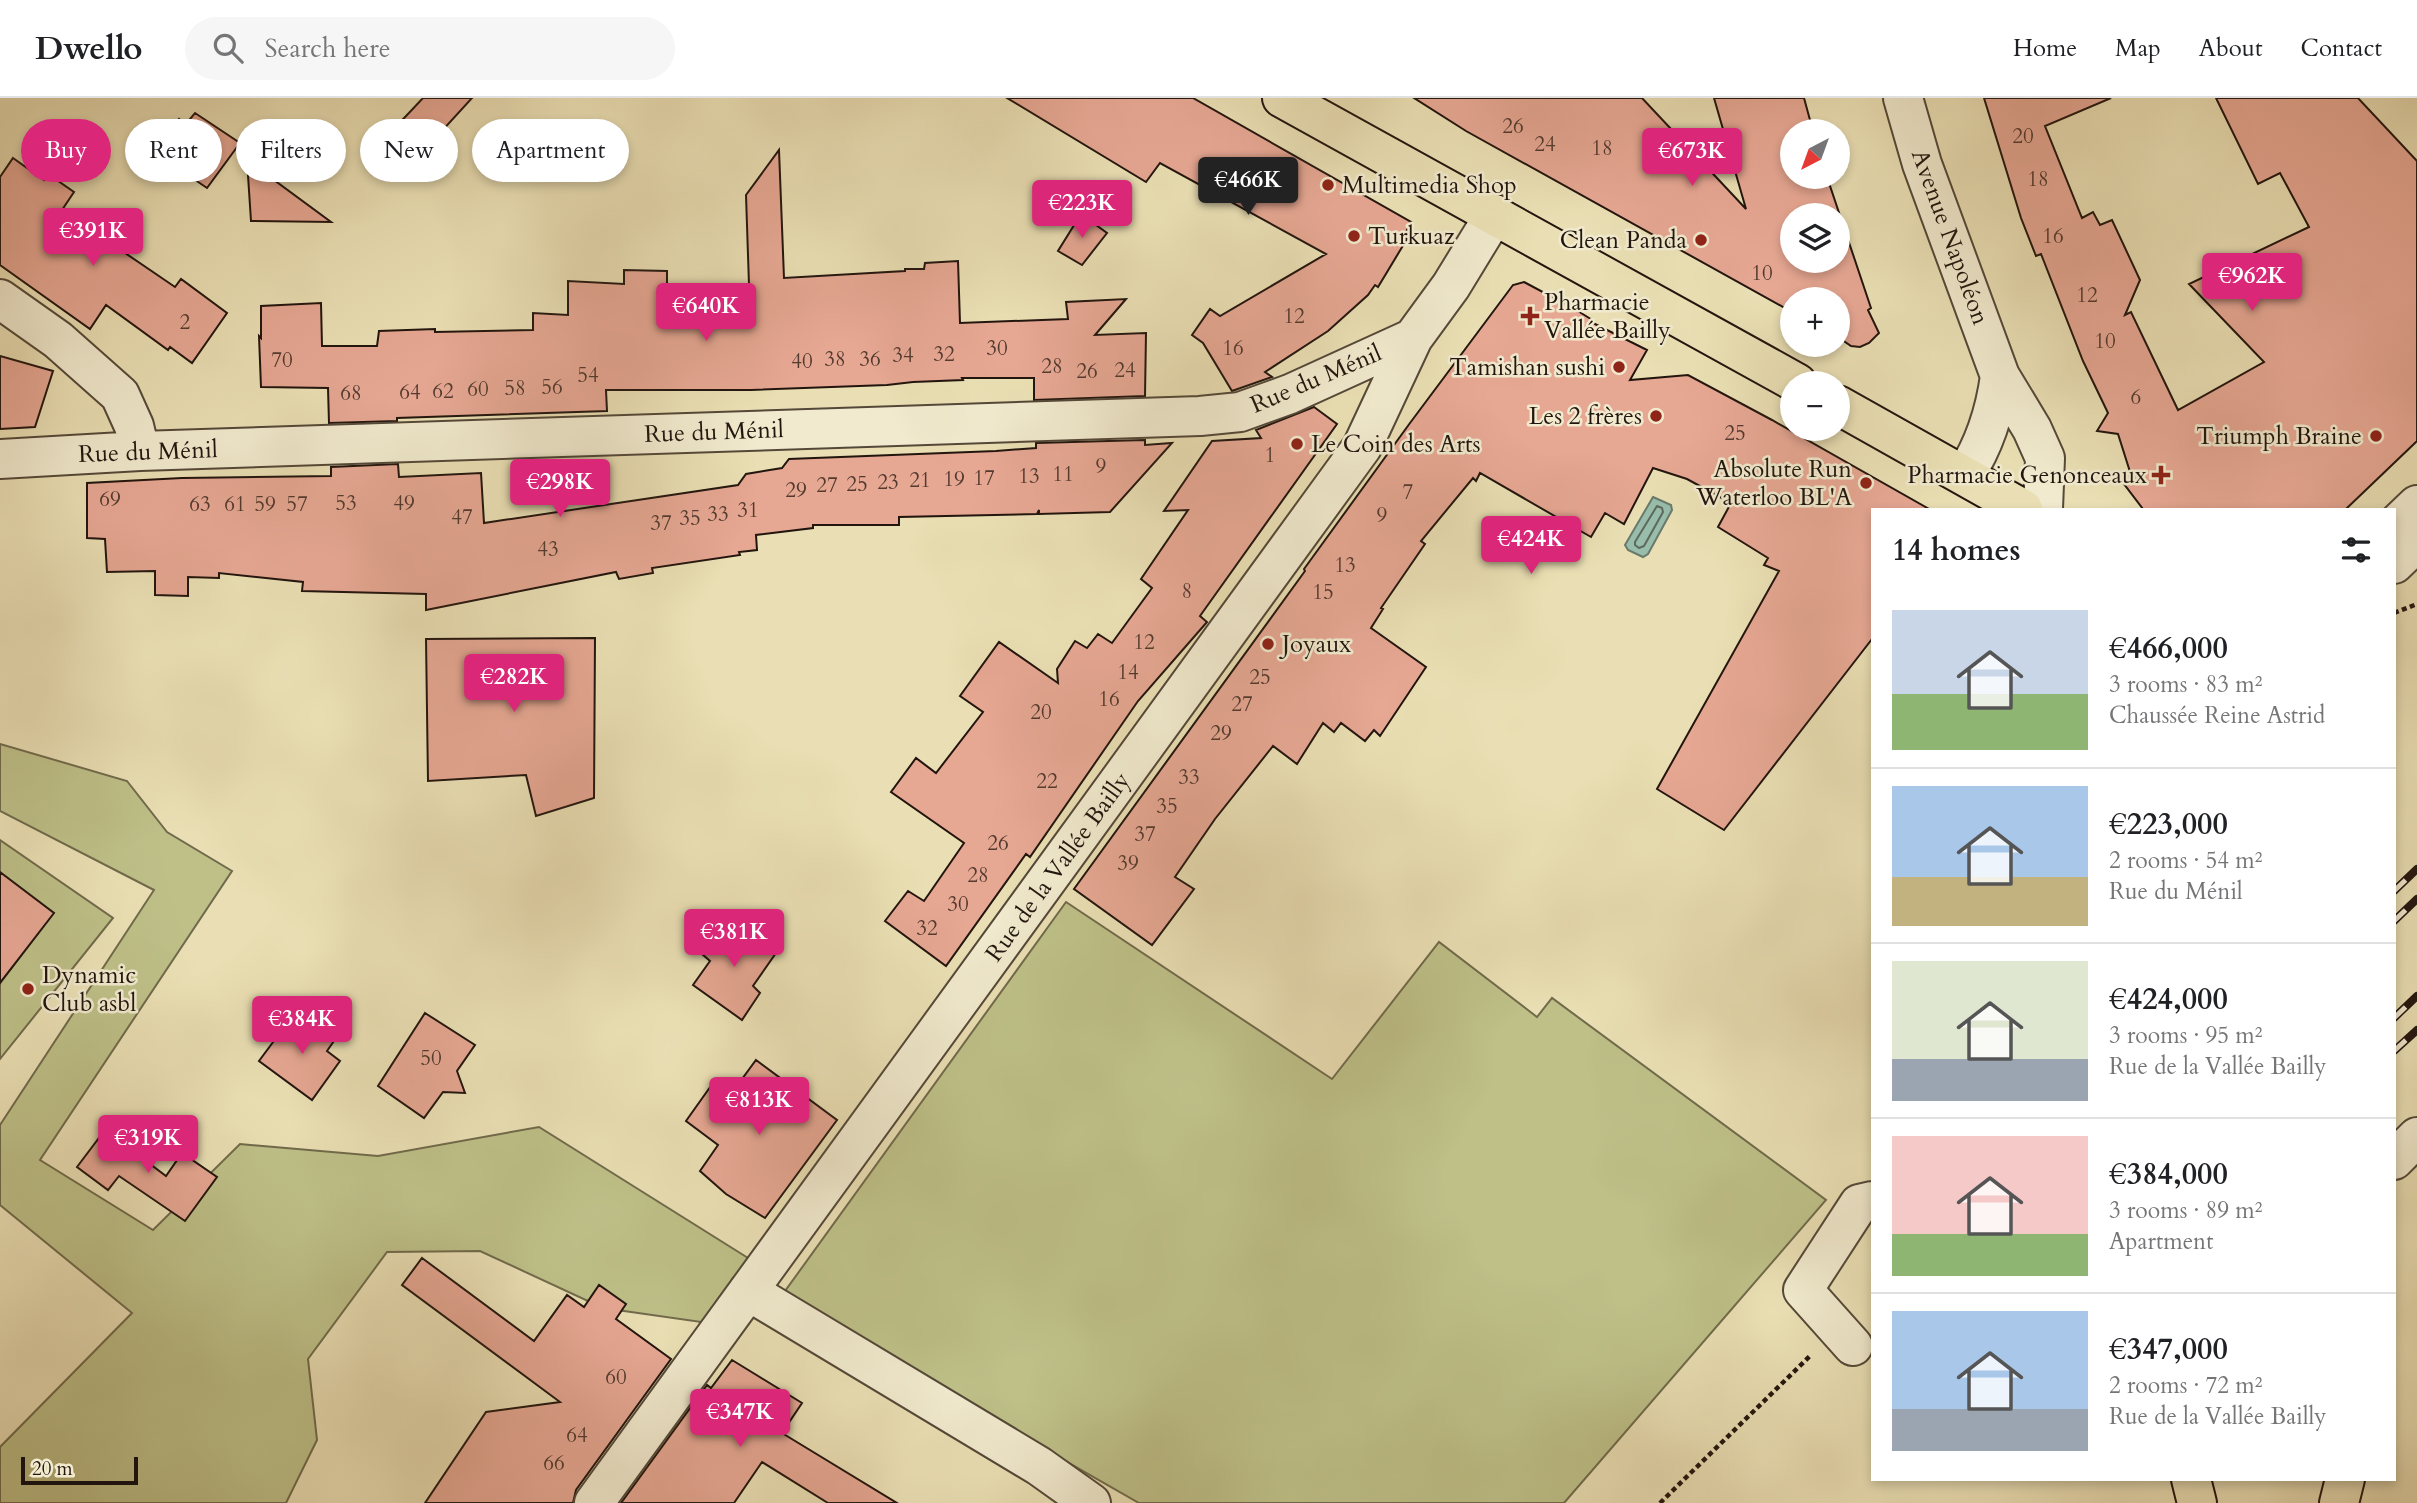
<!DOCTYPE html>
<meta charset="utf-8">
<style>
body{margin:0;font-family:Cardo,serif;background:#f6f6f6;color:#202124;height:100vh;display:flex;flex-direction:column;font-size:26px;white-space:nowrap}
*{box-sizing:border-box;margin:0}
p{font-size:23px;color:#757577}
.icon{flex:none;width:38px;height:38px;fill:none;stroke:currentColor;stroke-width:2;stroke-linecap:round;stroke-linejoin:round}
.map{position:relative;flex:1;overflow:hidden}
.panel{position:absolute;left:1871px;top:410px;width:525px;height:973px;display:flex;flex-direction:column;background:#fff;border-radius:0px;box-shadow:0 4px 10px #0003}
.panel>*{flex:none}
.guide{position:absolute;left:21px;top:21px;width:665px;height:63px;display:flex;gap:14px}
.needle{width:46px;rotate:221deg}
.fabs{position:absolute;left:1780px;top:21px;display:grid;gap:14px}
.fabs a{display:grid;place-items:center;width:70px;height:70px;border-radius:50%;background:#fff;box-shadow:0 4px 10px #0003;font-size:35px}
.scale{position:absolute;left:21px;bottom:18px;width:117px;box-sizing:border-box;padding-left:7px;border:4px solid #22150e;border-top:0;font-size:19px;line-height:24px;white-space:nowrap;color:#22150e;-webkit-text-stroke:5px #f1eace;paint-order:stroke}
.price{position:absolute;translate:-50% -60px;padding:0 16px;border-radius:7px;background:#db2777;color:#fff;font-size:23px;line-height:46px;filter:drop-shadow(0 2px 4px #0008)}
.price::after{content:'';position:absolute;left:50%;top:42px;width:21px;height:16px;margin-left:-10px;background:inherit;clip-path:polygon(0 0,100% 0,50% 100%)}
.price.selected{background:#222;color:#fff}
ul{padding:0;list-style:none}
li{display:flex;align-items:center;gap:21px;height:175px;padding:0 21px}
li+li{border-top:2px solid #e0e0e0}
li span{display:grid;place-items:center;flex:none;width:196px;height:140px;border-radius:0px;color:#555}
li>.icon{margin-inline-start:auto}
span .icon{width:84px;height:84px;fill:#fffc;stroke-width:1}
li b{font-size:30px}
h2{display:flex;justify-content:space-between;align-items:center;height:84px;padding:0 21px;font-size:30px}
.chip{padding:0 24px;border-radius:32px;background:#fff;box-shadow:0 4px 10px #0003;font-size:24px;line-height:63px}
.chip.selected{background:#db2777;color:#fff}
header{display:flex;align-items:center;gap:42px;box-sizing:border-box;height:98px;padding:0 35px;background:#fff;border-bottom:2px solid #e0e0e0}
header strong{font-size:33px}
nav{display:flex;gap:38px;margin-inline-start:auto;font-size:24px}
.search{width:490px;height:63px;background:#f6f6f6;display:flex;align-items:center;gap:18px;box-sizing:border-box;padding:0 24px;border-radius:38px;color:#757577;font-size:26px}
.map>svg:first-child{display:block}
.green{fill:#bec088;stroke:#706a4b;stroke-width:2}
.water{fill:#98bdab;stroke:#697a6c;stroke-width:2}
.lines{fill:none;stroke-linecap:round;stroke-linejoin:round}
.shore{stroke:#5d695c;stroke-width:2}
.building{fill:#e6a793;stroke:#22150e;stroke-width:2;fill-rule:evenodd}
.minor-casing{stroke:#544838;stroke-width:42}
.major-casing{stroke:#22150e;stroke-width:42}
.path{stroke:#22150e;stroke-width:4.5;stroke-dasharray:5 3.5;stroke-linecap:butt}
.minor{stroke:#f1eace;stroke-width:38}
.major{stroke:#eadfb4;stroke-width:38}
.rail-casing{stroke:#22150e;stroke-width:8}
.rail{stroke:#f1eace;stroke-width:5;stroke-dasharray:16;stroke-linecap:butt}
.poi-dot{fill:#8f2418;stroke:#f1eace;stroke-width:2.5}
.labels{text-anchor:middle;dominant-baseline:central;stroke-width:5;stroke-linejoin:round;paint-order:stroke}
.number-label{font-size:21px;fill:#533a2f}
.poi-label{font-size:24px;fill:#22150e;stroke:#f1eace;text-anchor:start}
.street-label{font-size:24px;fill:#22150e;stroke:#f1eace}
</style>
<header>
<strong>Dwello</strong>
<div class="search"><svg class="icon" aria-label="search" viewBox="0 0 24 24"><circle cx="10" cy="10" r="6"/><path d="M15 15l6 6"/></svg>Search here</div>
<nav><a>Home</a><a>Map</a><a>About</a><a>Contact</a></nav>
</header>
<div class="map">
<svg width="2417" height="1405" viewBox="0 0 2417 1405">
<rect width="100%" height="100%" fill="#eadfb4"/>
<filter id="stains"><feTurbulence type="fractalNoise" baseFrequency=".00286" numOctaves="4"/><feColorMatrix values="0 0 0 0 .2 0 0 0 0 .09 0 0 0 0 .02 0 0 0 .5 -.17"/></filter>
<radialGradient id="worn" r=".72"><stop offset=".6" stop-color="#630" stop-opacity="0"/><stop offset="1" stop-color="#630" stop-opacity=".3"/></radialGradient>
<path class="green" d="M0 646 127 683 167 734 232 773 40 1062 153 1132 240 1046 378 1058 539 1029 756 1165 715 1226 603 1210 480 1153 387 1154 308 1261 317 1342 286 1405H0V1349L132 1215 0 1107V1027L154 792 0 713Z
M0 742 113 820 0 961Z
M1066 804 1332 981 1439 844 1537 919 1552 900 1826 1102 1564 1405H1139L780 1200Z"/>
<path class="water" d="M1653 399 1671 407 1672 412 1648 456 1643 459 1628 452 1625 447Z"/>
<g class="lines">
<path class="shore" d="M1657 408 1662 410 1663 414 1644 448 1639 450 1635 447V444Z"/>
</g>
<path class="building" d="M423 0H472L420 57 391 34Z
M1007 0H1193L1411 124 1404 138 1407 141 1378 189 1375 187 1368 197 1328 233 1265 274 1272 279 1232 293 1203 245 1192 237 1210 211 1220 218 1326 156 1160 65 1146 84Z
M1414 0H1642L1746 111 1714 0H1804L1813 33H1792V79H1827L1871 210 1868 212 1879 235 1869 245 1860 249 1851 248 1838 239V201H1792V214L1466 33ZM1792 117H1838V163H1792Z
M1984 0H2111L2045 28 2082 120 2093 114 2100 127 2112 122 2140 182 2125 217 2131 214 2178 312 2264 264 2189 186 2309 129 2280 75 2258 86 2216 0H2358L2417 63V343L2346 411H2143L2121 382 2131 377 2118 336 2097 333 2108 315 2083 263 2041 156 2036 158 2021 120Z
M195 15 240 45 207 90 157 56 179 21 186 26Z
M779 52 784 180 905 173V171H924L925 165 958 163 960 225 1068 221 1066 204 1126 201 1095 237 1146 235 1145 298 1034 302V280H962L963 282 913 284 887 287 751 292H606L607 313 397 320V323L329 325 328 290 261 289 259 238 261 240V208L321 205 322 248H377L379 233 435 231V234L533 232V215L568 217V183L624 186V172L667 173V194L729 199 728 187H749L746 97Z
M13 60 44 82 48 76 74 94 62 112 175 189 181 181 227 215 192 265 170 249 168 252 106 207 90 231 0 167V79Z
M247 62 331 124 251 123Z
M1081 116 1107 135 1082 167 1058 153Z
M1524 184 1573 210 1594 223 1593 225 1647 252 1630 282 1688 277 1772 322 1929 411H1872V541L1724 732 1657 691 1779 473 1764 467 1768 460 1718 429 1731 405 1687 381 1653 370 1624 426 1605 415 1591 439 1480 375 1476 383 1473 380 1421 443 1425 446 1381 510 1383 511 1371 530 1426 569 1380 638 1374 632 1365 643 1341 625 1334 634 1323 625 1297 666 1273 648 1215 721 1175 779 1194 791 1152 847 1074 791 1305 473 1304 471 1410 325 1513 187Z
M0 258 53 273 35 329 0 331Z
M1314 309 1337 326 1200 518 1207 524 1138 603 1030 759 1026 756 946 868 885 823 908 793 924 803 964 745 891 694 916 660 936 675 983 614 960 598 999 544 1058 585 1057 571 1075 543 1087 550 1098 536 1112 545 1152 490 1141 481 1188 412 1164 413 1212 343 1261 340 1256 332Z
M1145 342V347L1172 345 1110 414 1039 416V412L1037 416 899 419V427H813V430L756 437 757 452 739 454 740 457 652 470 653 475 619 481 616 474 426 512V496L302 493 303 484 219 475V480L188 479V498L155 497V473L107 474 105 441 87 440V385L182 380 331 378V369L398 366 399 379 481 375 484 425 738 387 746 376 782 370 789 361 996 353 1036 350V345Z
M595 540 594 700 536 718 526 677 428 683 426 541Z
M0 774 54 815 0 885Z
M727 822 746 835 747 833 776 855 753 888 760 895 742 922 693 887 710 863 702 856Z
M300 914 336 940 327 953 340 963 312 1002 259 963 288 924 290 927Z
M425 915 475 947 457 973 465 995 443 994 424 1020 378 988Z
M756 962 837 1022 765 1120 726 1096 700 1073 718 1047 686 1023 713 985 731 996Z
M105 1032 166 1078 182 1055 217 1079 185 1123 119 1078 108 1092 77 1069Z
M422 1160 534 1243 567 1197 584 1209 599 1187 626 1206 616 1221 671 1261 576 1392 573 1405H425L486 1314 560 1304 402 1187Z
M732 1262 802 1305 782 1335 897 1405H828L762 1364 734 1405H621L707 1287 711 1290Z"/>
<g class="lines">
<g class="minor-casing">
<path id="minor" d="M1903 0 1922 66 2000 278 2032 331 2045 360 2043 411
M0 201 58 242 120 297 134 328 140 353
M0 361 140 353 1200 318 1240 314 1290 296 1413 240
M1965 377C1985 346 1995 315 2000 278
M2394 429 2417 407
M2394 466 2417 444
M2394 1062 2417 1039
M748 1193 1039 1368 1091 1405
M1853 1248 1803 1192 1859 1106 1872 1103
M594 1405 1362 349 1413 240 1451 188 1495 116"/>
</g>
<g class="major-casing">
<path id="major" d="M1282 0 1797 285
M1838 307 2023 411
M2191 1381 2197 1405
M2339 1405 2345 1381"/>
</g>
<path class="path" d="M2394 515 2417 506
M1660 1405 1810 1258"/>
<use href="#minor" class="minor"/>
<use href="#major" class="major"/>
<g class="rail-casing">
<path id="rail" d="M2394 793 2417 771
M2394 823 2417 801
M2394 920 2417 898
M2394 953 2417 932"/>
</g>
<use href="#rail" class="rail"/>
</g>
<g class="poi-dot">
<circle cx="1328" cy="87" r="7"/>
<circle cx="1354" cy="138" r="7"/>
<circle cx="1701" cy="142" r="7"/>
<path d="M1526.5 207.5h7v7h7v7h-7v7h-7v-7h-7v-7h7z"/>
<circle cx="1619" cy="269" r="7"/>
<circle cx="1656" cy="318" r="7"/>
<circle cx="2376" cy="338" r="7"/>
<circle cx="1297" cy="346" r="7"/>
<path d="M2157.5 366.5h7v7h7v7h-7v7h-7v-7h-7v-7h7z"/>
<circle cx="1866" cy="385" r="7"/>
<circle cx="1268" cy="546" r="7"/>
<circle cx="28" cy="891" r="7"/>
</g>
<g class="labels">
<g class="number-label">
<text x="1513" y="28">26</text>
<text x="2023" y="38">20</text>
<text x="1545" y="46">24</text>
<text x="1602" y="50">18</text>
<text x="2038" y="81">18</text>
<text x="2053" y="138">16</text>
<text x="1762" y="175">10</text>
<text x="2087" y="197">12</text>
<text x="1294" y="218">12</text>
<text x="185" y="224">2</text>
<text x="2105" y="243">10</text>
<text x="997" y="250">30</text>
<text x="1233" y="250">16</text>
<text x="944" y="256">32</text>
<text x="903" y="257">34</text>
<text x="835" y="261">38</text>
<text x="870" y="261">36</text>
<text x="282" y="262">70</text>
<text x="802" y="263">40</text>
<text x="1052" y="268">28</text>
<text x="1125" y="272">24</text>
<text x="1087" y="273">26</text>
<text x="588" y="277">54</text>
<text x="552" y="289">56</text>
<text x="515" y="290">58</text>
<text x="478" y="291">60</text>
<text x="443" y="293">62</text>
<text x="410" y="294">64</text>
<text x="351" y="295">68</text>
<text x="2136" y="299">6</text>
<text x="1735" y="335">25</text>
<text x="1270" y="357">1</text>
<text x="1101" y="368">9</text>
<text x="1063" y="376">11</text>
<text x="1029" y="378">13</text>
<text x="984" y="380">17</text>
<text x="954" y="381">19</text>
<text x="920" y="382">21</text>
<text x="888" y="384">23</text>
<text x="857" y="386">25</text>
<text x="827" y="387">27</text>
<text x="796" y="392">29</text>
<text x="1408" y="394">7</text>
<text x="110" y="401">69</text>
<text x="346" y="405">53</text>
<text x="404" y="405">49</text>
<text x="200" y="406">63</text>
<text x="235" y="406">61</text>
<text x="265" y="406">59</text>
<text x="297" y="406">57</text>
<text x="748" y="412">31</text>
<text x="718" y="416">33</text>
<text x="1382" y="417">9</text>
<text x="462" y="419">47</text>
<text x="690" y="420">35</text>
<text x="661" y="425">37</text>
<text x="548" y="451">43</text>
<text x="1345" y="467">13</text>
<text x="1187" y="493">8</text>
<text x="1323" y="494">15</text>
<text x="1144" y="544">12</text>
<text x="1128" y="574">14</text>
<text x="1260" y="579">25</text>
<text x="1109" y="601">16</text>
<text x="1242" y="606">27</text>
<text x="1041" y="614">20</text>
<text x="1221" y="635">29</text>
<text x="1189" y="679">33</text>
<text x="1047" y="683">22</text>
<text x="1167" y="708">35</text>
<text x="1145" y="736">37</text>
<text x="998" y="745">26</text>
<text x="1128" y="765">39</text>
<text x="978" y="777">28</text>
<text x="958" y="806">30</text>
<text x="927" y="830">32</text>
<text x="431" y="960">50</text>
<text x="616" y="1279">60</text>
<text x="577" y="1337">64</text>
<text x="554" y="1365">66</text>
</g>
<g class="poi-label">
<text x="1342" y="87">Multimedia Shop</text>
<text x="1368" y="138">Turkuaz</text>
<text x="1687" y="142" text-anchor="end">Clean Panda</text>
<text x="1544" y="204">Pharmacie<tspan x="1544" dy="28">Vallée Bailly</tspan></text>
<text x="1605" y="269" text-anchor="end">Tamishan sushi</text>
<text x="1642" y="318" text-anchor="end">Les 2 frères</text>
<text x="2362" y="338" text-anchor="end">Triumph Braine</text>
<text x="1311" y="346">Le Coin des Arts</text>
<text x="1852" y="371" text-anchor="end">Absolute Run<tspan x="1852" dy="28">Waterloo BL'A</tspan></text>
<text x="2147" y="377" text-anchor="end">Pharmacie Genonceaux</text>
<text x="1282" y="546">Joyaux</text>
<text x="42" y="877">Dynamic<tspan x="42" dy="28">Club asbl</tspan></text>
</g>
<g class="street-label">
<text transform="translate(1950 139) rotate(70)">Avenue Napoléon</text>
<text transform="translate(1316 281) rotate(-23)">Rue du Ménil</text>
<text transform="translate(714 334) rotate(-2)">Rue du Ménil</text>
<text transform="translate(148 354) rotate(-2)">Rue du Ménil</text>
<text transform="translate(1058 769) rotate(-54)">Rue de la Vallée Bailly</text>
</g>
</g>
<rect width="100%" height="100%" filter="url(#stains)"/>
<rect width="100%" height="100%" fill="url(#worn)"/>
</svg>
<div class="fabs">
<a><svg class="needle" viewBox="-14 -14 28 28"><path d="M0-13l5 13h-10z" fill="#e53935"/><path d="M0 13l5-13h-10z" fill="#757577"/></svg></a>
<a><svg class="icon" aria-label="layers" viewBox="0 0 24 24"><path d="M12 4l9 5-9 5-9-5zM3 14l9 5 9-5"/></svg></a>
<a>+</a>
<a>−</a>
</div>
<div class="scale">20 m</div>
<b class="price" style="left:1692px;top:90px">€673K</b>
<b class="price selected" style="left:1248px;top:119px">€466K</b>
<b class="price" style="left:1082px;top:142px">€223K</b>
<b class="price" style="left:93px;top:170px">€391K</b>
<b class="price" style="left:2252px;top:215px">€962K</b>
<b class="price" style="left:706px;top:245px">€640K</b>
<b class="price" style="left:560px;top:421px">€298K</b>
<b class="price" style="left:1531px;top:478px">€424K</b>
<b class="price" style="left:514px;top:616px">€282K</b>
<b class="price" style="left:734px;top:871px">€381K</b>
<b class="price" style="left:302px;top:958px">€384K</b>
<b class="price" style="left:759px;top:1039px">€813K</b>
<b class="price" style="left:148px;top:1077px">€319K</b>
<b class="price" style="left:740px;top:1351px">€347K</b>
<div class="guide">
<a class="chip selected">Buy</a>
<a class="chip">Rent</a>
<a class="chip">Filters</a>
<a class="chip">New</a>
<a class="chip">Apartment</a>
</div>
<section class="panel">
<h2>14 homes<svg class="icon" aria-label="filters" viewBox="0 0 24 24"><path d="M4 7h16M4 17h16"/><circle cx="9" cy="7" r="2"/><circle cx="15" cy="17" r="2"/></svg></h2>
<ul>
<li><span style="background:linear-gradient(#c9d6e8 60%,#8fb573 0)"><svg class="icon" aria-label="home" viewBox="0 0 24 24"><path d="M3 11l9-7 9 7M6 9v11h12V9"/></svg></span><div><b>€466,000</b><p>3 rooms · 83 m²</p><p>Chaussée Reine Astrid</p></div></li>
<li><span style="background:linear-gradient(#a9c7e8 65%,#c2b280 0)"><svg class="icon" aria-label="home" viewBox="0 0 24 24"><path d="M3 11l9-7 9 7M6 9v11h12V9"/></svg></span><div><b>€223,000</b><p>2 rooms · 54 m²</p><p>Rue du Ménil</p></div></li>
<li><span style="background:linear-gradient(#dfe7d0 70%,#9aa5b1 0)"><svg class="icon" aria-label="home" viewBox="0 0 24 24"><path d="M3 11l9-7 9 7M6 9v11h12V9"/></svg></span><div><b>€424,000</b><p>3 rooms · 95 m²</p><p>Rue de la Vallée Bailly</p></div></li>
<li><span style="background:linear-gradient(#f6c9c9 70%,#8fb573 0)"><svg class="icon" aria-label="home" viewBox="0 0 24 24"><path d="M3 11l9-7 9 7M6 9v11h12V9"/></svg></span><div><b>€384,000</b><p>3 rooms · 89 m²</p><p>Apartment</p></div></li>
<li><span style="background:linear-gradient(#a9c7e8 70%,#9aa5b1 0)"><svg class="icon" aria-label="home" viewBox="0 0 24 24"><path d="M3 11l9-7 9 7M6 9v11h12V9"/></svg></span><div><b>€347,000</b><p>2 rooms · 72 m²</p><p>Rue de la Vallée Bailly</p></div></li>
</ul>
</section>
</div>
